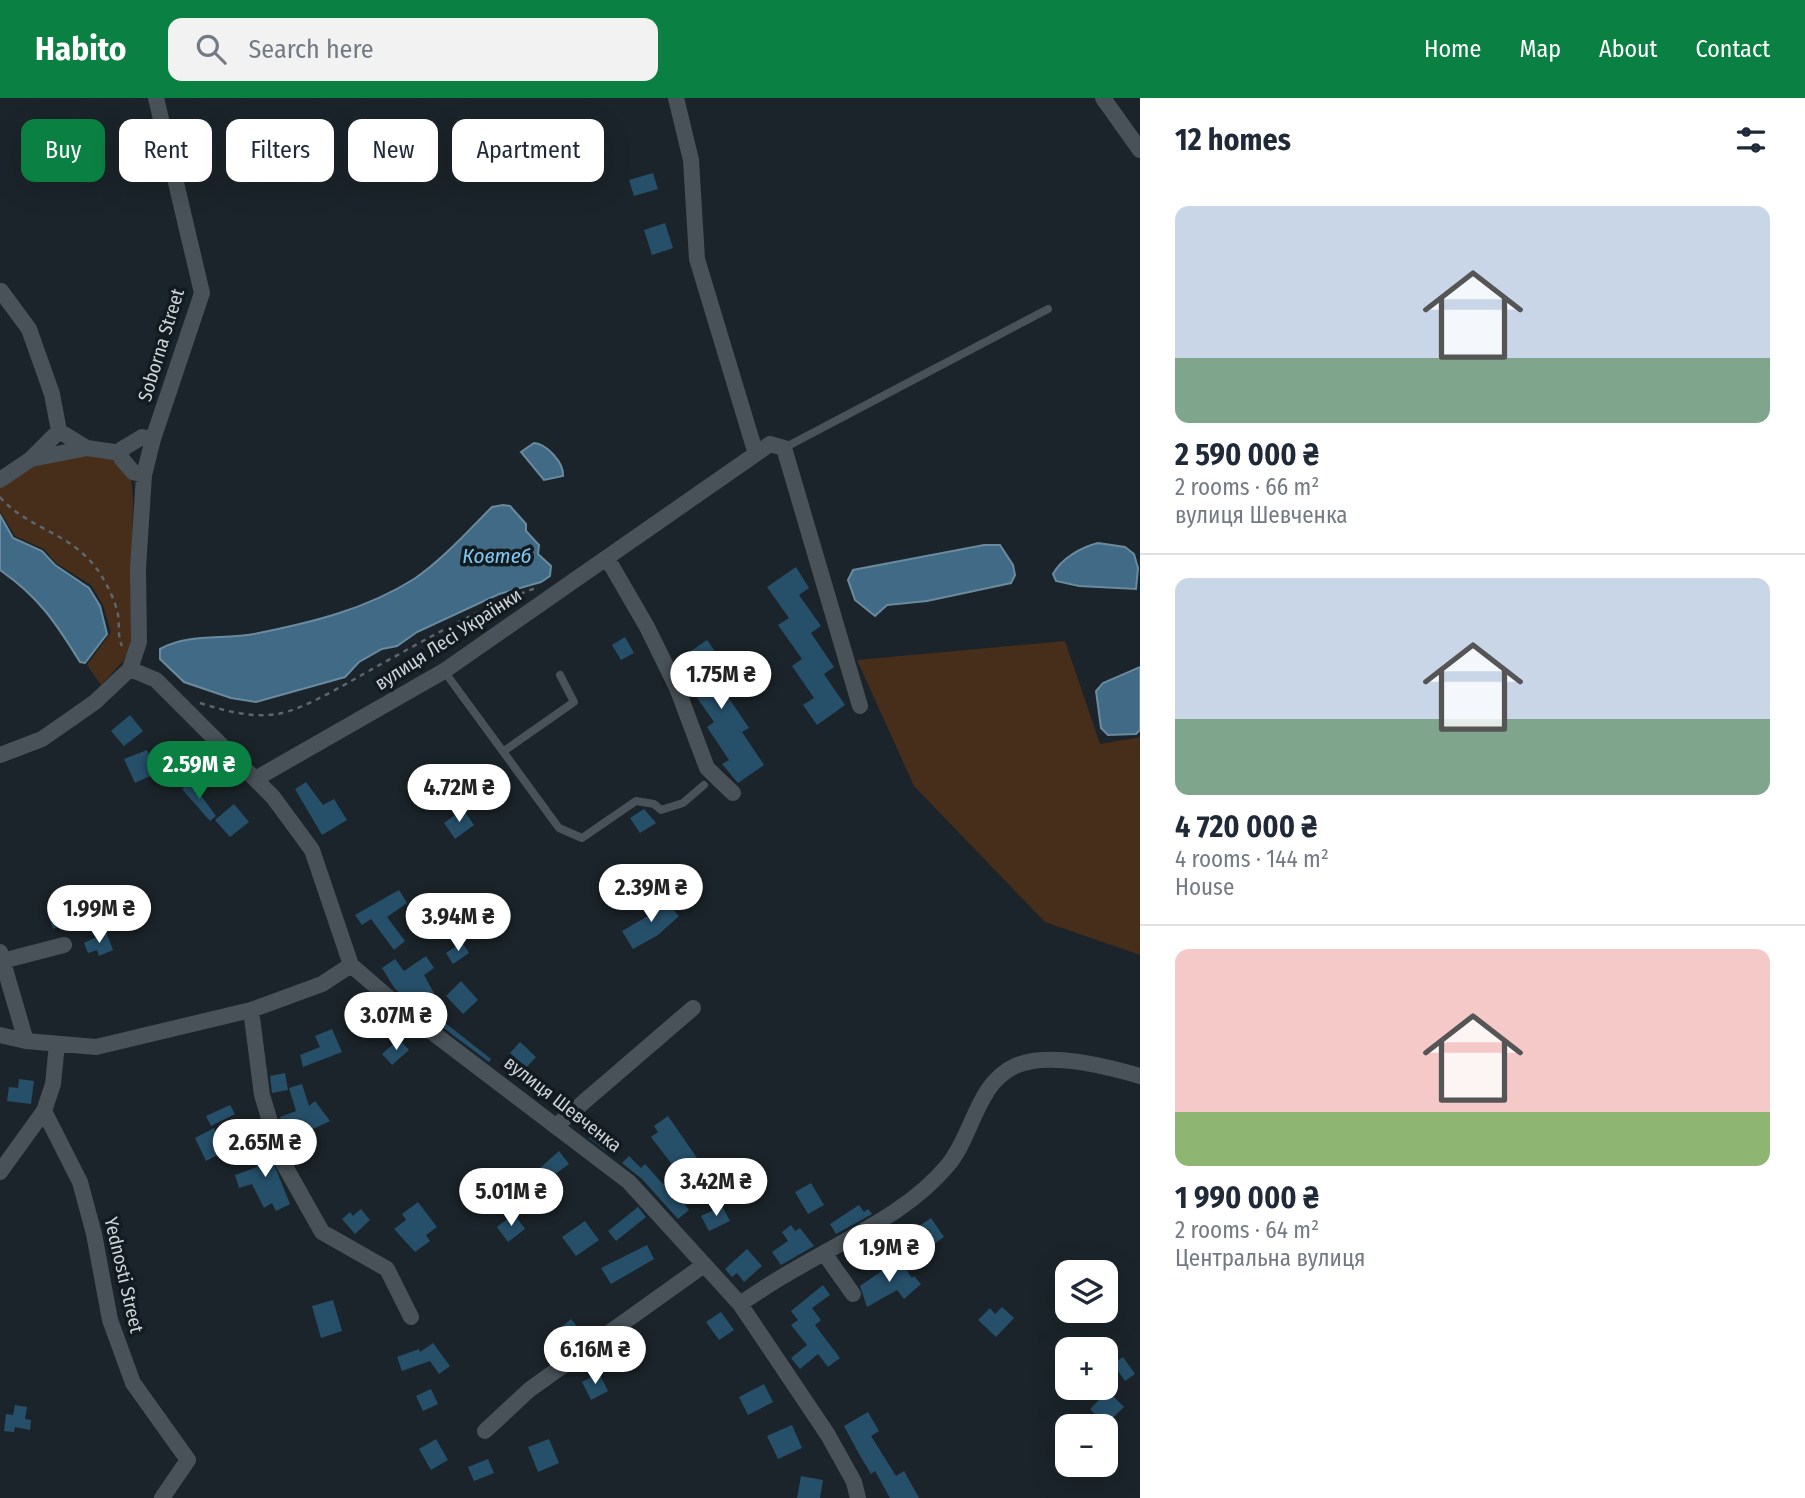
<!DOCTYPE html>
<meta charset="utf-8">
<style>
body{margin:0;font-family:"Fira Sans Condensed",sans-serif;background:#f2f2f3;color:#1f2937;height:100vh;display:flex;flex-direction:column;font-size:26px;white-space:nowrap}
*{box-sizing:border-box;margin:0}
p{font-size:23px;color:#747a83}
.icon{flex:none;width:38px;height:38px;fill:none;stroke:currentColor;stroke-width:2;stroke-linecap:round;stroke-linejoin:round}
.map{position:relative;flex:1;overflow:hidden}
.details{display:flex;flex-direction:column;background:#fff;width:665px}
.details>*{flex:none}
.guide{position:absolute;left:21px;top:21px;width:665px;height:63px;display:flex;gap:14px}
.tools{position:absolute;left:1055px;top:1162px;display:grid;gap:14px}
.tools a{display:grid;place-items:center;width:63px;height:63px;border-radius:14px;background:#fff;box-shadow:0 7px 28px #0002;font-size:35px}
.price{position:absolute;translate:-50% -60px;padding:0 16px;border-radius:24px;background:#fff;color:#222;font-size:23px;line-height:46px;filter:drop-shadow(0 2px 4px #0008)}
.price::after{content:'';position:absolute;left:50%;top:42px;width:21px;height:16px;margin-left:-10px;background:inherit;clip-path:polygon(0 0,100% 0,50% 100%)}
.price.active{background:#0b8043;color:#fff}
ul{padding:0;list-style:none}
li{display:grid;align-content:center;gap:14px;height:371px;padding:0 35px}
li+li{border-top:2px solid #e0e1e3}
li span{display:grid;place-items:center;height:217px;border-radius:14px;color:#555}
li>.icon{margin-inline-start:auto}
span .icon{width:126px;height:126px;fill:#fffc;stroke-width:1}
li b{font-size:30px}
h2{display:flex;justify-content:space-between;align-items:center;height:84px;padding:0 35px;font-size:30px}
.chip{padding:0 24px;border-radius:14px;background:#fff;box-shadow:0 7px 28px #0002;font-size:24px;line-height:63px}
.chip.active{background:#0b8043;color:#fff}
header{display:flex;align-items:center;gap:42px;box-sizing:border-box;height:98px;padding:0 35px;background:#0b8043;color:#fff}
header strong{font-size:33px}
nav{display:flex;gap:38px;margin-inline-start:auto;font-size:24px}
.search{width:490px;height:63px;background:#f2f2f3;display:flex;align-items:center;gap:18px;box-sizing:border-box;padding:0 24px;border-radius:14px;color:#747a83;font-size:26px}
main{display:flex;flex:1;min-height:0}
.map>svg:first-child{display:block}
.green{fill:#462e1b}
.water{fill:#406a85;stroke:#6a8a9e;stroke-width:2}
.building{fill:#26506a}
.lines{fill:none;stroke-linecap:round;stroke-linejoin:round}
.path{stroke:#5e666b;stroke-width:2.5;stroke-dasharray:5 5;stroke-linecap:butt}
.service{stroke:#485258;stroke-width:8}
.minor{stroke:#485258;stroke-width:16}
.labels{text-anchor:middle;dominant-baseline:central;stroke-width:7;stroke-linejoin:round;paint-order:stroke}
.street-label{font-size:19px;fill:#cdd3d7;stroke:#121b20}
.water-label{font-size:21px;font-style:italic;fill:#84c9f5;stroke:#121b20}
</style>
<header>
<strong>Habito</strong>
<div class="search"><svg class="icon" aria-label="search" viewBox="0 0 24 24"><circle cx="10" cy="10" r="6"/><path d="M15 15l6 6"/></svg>Search here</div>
<nav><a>Home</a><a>Map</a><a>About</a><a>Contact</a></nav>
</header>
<main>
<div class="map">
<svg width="1140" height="1400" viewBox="0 0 1140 1400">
<rect width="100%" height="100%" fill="#1b242a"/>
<path class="green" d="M92 355 115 358 131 378 133 400 131 545 128 558 101 587 87 567 111 534 103 507 91 487 56 465 44 451 15 438 0 413V386L26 367Z
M1065 543 1100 646 1140 639V857L1045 824 914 688 857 562Z"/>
<path class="water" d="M534 345C547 346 564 365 563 378L544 382 521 354Z
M503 407 510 408 526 426V433L539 447 538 456 551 468 550 478 541 484 499 496 417 534 397 548 382 551 359 564 345 579 256 604 231 600 184 584 160 561V551C189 535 222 542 254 536 309 525 365 512 414 481 443 461 467 434 492 409Z
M0 417 13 440 42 453 55 467 89 490 100 508 107 536 85 565 80 564C56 525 39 499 0 472Z
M1098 445 1125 449 1134 456 1138 470 1136 491 1079 488 1056 483 1053 476C1061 461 1081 449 1098 445Z
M984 447H1000L1013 467 1015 477 1011 485 927 503 887 507 875 518 855 502 848 482 853 472Z
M1140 569V632L1136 636 1108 637 1101 630 1096 593 1103 585Z"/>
<path class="building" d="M653 75 658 91 634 98 629 82Z
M665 125 673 150 652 157 644 132Z
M796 469 809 490 799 497 821 528 811 535 834 569 824 576 845 607 817 627 803 607 814 600 792 568 802 561 778 527 789 520 767 489Z
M625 539 634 555 621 562 612 547Z
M707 542 721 562 716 565 735 595 728 599 749 630 742 634 764 667 738 685 722 666 729 662 707 629 714 624 693 594 698 590 679 561Z
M130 617 143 633 124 648 111 633Z
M147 652 157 675 135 685 124 661Z
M190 683 216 718 210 723 182 691Z
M306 684 323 707 334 701 347 722 322 737 295 691Z
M234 706 249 724 230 739 215 722Z
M463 711 474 727 455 741 444 725Z
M644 711 656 725 640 735 630 720Z
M399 792 407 805 387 819 405 843 394 852 371 821 362 827 355 817Z
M662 799 679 818 658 837 633 851 622 833 648 818 645 815Z
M66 809 71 824 53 831 48 816Z
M106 834 113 852 99 858 97 852 88 855 84 845Z
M462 844 469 855 453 866 446 855Z
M426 858 434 870 424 877 434 895 415 908 395 891 382 870 395 861 404 873Z
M461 883 478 902 463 916 446 898Z
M374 907 392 920 384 930 367 918Z
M444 924 491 961 489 964 441 928Z
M332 931 342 954 303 969 300 957 320 949 315 938Z
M399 941 409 952 392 967 382 956Z
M520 944 536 959 526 970 510 955Z
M285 975 288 992 272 995 270 978Z
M19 981 34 983 31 1006 7 1003 9 989 18 990Z
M302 986 309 1008 315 1003 330 1023 287 1043 280 1019 296 1013 289 990Z
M230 1007 235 1016 211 1028 206 1018Z
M668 1018 706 1073 675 1094 689 1112 678 1121 642 1081 622 1065 629 1058 641 1070 645 1066 663 1086 677 1073 651 1039 658 1034 654 1028Z
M214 1030 225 1053 206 1063 195 1040Z
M604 1030 617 1041 606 1053 589 1040 596 1032 600 1035Z
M265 1044 290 1106 276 1113 272 1105 264 1110 252 1086 239 1090 235 1077 257 1069 250 1051Z
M559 1053 569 1066 547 1082 539 1071Z
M811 1085 824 1107 808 1116 795 1094Z
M418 1104 437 1129 426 1137 430 1143 415 1154 394 1131 406 1122 402 1116Z
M859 1107 864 1114 868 1111 872 1116 836 1136 830 1126Z
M722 1108 730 1123 709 1133 701 1118Z
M638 1109 646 1119 616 1143 608 1133Z
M361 1111 370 1122 355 1136 342 1121 350 1114 353 1118Z
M514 1116 525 1131 508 1144 497 1129Z
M931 1120 944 1139 922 1154 909 1135Z
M585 1123 599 1142 576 1158 562 1139Z
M791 1127 795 1133 800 1130 814 1148 781 1167 772 1154 788 1143 782 1134Z
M647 1147 654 1161 611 1186 601 1170Z
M747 1151 762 1168 744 1184 737 1175 732 1179 725 1171Z
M899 1161 912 1180 914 1178 921 1186 904 1201 897 1192 867 1209 860 1188Z
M823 1187 830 1197 812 1210 821 1222 815 1227 840 1260 828 1269 818 1256 800 1271 791 1260 807 1247 791 1227 798 1222 791 1213Z
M333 1202 342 1233 321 1240 312 1208Z
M1002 1209 1014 1220 996 1239 978 1222 990 1210 995 1216Z
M721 1214 734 1232 719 1242 706 1224Z
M571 1221 579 1231 564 1243 556 1234Z
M433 1245 450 1268 439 1276 430 1263 402 1273 397 1259 419 1251 420 1254Z
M1123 1259 1135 1276 1125 1283 1113 1266Z
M599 1275 608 1293 591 1302 582 1284Z
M764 1286 773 1304 748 1317 739 1299Z
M431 1291 438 1306 423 1313 416 1298Z
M1108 1293 1124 1309 1105 1327 1090 1311Z
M15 1307 27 1309 25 1321 31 1322 30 1332 15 1329 14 1334 4 1333 6 1316 13 1317Z
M868 1314 879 1333 871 1338 896 1378 904 1373 919 1400H890L875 1373 871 1376 859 1356 844 1328Z
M792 1327 802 1350 778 1361 767 1338Z
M436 1341 448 1362 431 1372 419 1351Z
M549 1341 559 1365 538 1374 528 1349Z
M488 1361 494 1375 474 1383 468 1369Z
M801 1378 823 1382 820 1400H797Z"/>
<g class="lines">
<path class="path" d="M0 399C28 432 74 434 101 477 108 488 116 505 118 517 120 528 117 538 122 548
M200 605C226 613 250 620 278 616 305 611 349 584 374 570 427 541 479 510 536 490"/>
<path class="service" d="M784 350 1048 211
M444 573 559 730 582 740 636 703 654 706 661 712 683 705 704 687
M504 653 574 604 560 577"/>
<path class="minor" d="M676 0 691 62 697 161 755 353
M1103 0 1140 52
M1 193 29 231 52 296 59 333
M87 350 59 333 31 361 87 350 121 355
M144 377 133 374 121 360 122 351 142 339 153 341
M0 382 31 361
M607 460 647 529 677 590 707 670 733 695
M130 571 156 582 273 699 312 752 351 867
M0 657 42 641 95 604 130 571 139 544 138 470 144 377 153 341 202 195 156 0
M257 680 444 573 770 346 784 350 860 608
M0 854 26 943
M2 863 64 847
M251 912 262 997 282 1063 322 1134 387 1171 411 1219
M0 937 26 943 96 949 251 912 322 886 351 867 404 913 629 1084 740 1206 828 1337 854 1384 858 1400
M57 946 53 986 44 1013 80 1084 94 1136 110 1222 133 1285 188 1362 162 1400
M557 1027 693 910
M0 1074 44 1013
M824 1155 853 1196
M740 1206C759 1193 779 1180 799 1169 850 1139 909 1114 948 1067 973 1037 977 985 1015 968 1048 953 1105 968 1140 978
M485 1333 529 1292 704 1167"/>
</g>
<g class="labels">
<g class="street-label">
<text transform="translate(161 247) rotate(-73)">Soborna Street</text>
<text transform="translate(448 541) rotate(-33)">вулиця Лесі Українки</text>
<text transform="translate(563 1006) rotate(38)">вулиця Шевченка</text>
<text transform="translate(124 1177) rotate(77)">Yednosti Street</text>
</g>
<g class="water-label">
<text x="497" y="458">Ковтеб</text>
</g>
</g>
</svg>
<div class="tools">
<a><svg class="icon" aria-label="layers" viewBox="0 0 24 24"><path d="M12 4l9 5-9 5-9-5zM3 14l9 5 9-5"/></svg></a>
<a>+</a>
<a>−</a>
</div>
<b class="price" style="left:721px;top:613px">1.75M ₴</b>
<b class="price active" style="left:199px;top:703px">2.59M ₴</b>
<b class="price" style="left:459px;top:726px">4.72M ₴</b>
<b class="price" style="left:651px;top:826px">2.39M ₴</b>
<b class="price" style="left:99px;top:847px">1.99M ₴</b>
<b class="price" style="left:458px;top:855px">3.94M ₴</b>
<b class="price" style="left:396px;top:954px">3.07M ₴</b>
<b class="price" style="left:265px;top:1081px">2.65M ₴</b>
<b class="price" style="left:716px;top:1120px">3.42M ₴</b>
<b class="price" style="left:511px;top:1130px">5.01M ₴</b>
<b class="price" style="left:889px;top:1186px">1.9M ₴</b>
<b class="price" style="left:595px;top:1288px">6.16M ₴</b>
<div class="guide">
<a class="chip active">Buy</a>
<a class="chip">Rent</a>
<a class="chip">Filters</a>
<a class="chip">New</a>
<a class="chip">Apartment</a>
</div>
</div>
<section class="details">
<h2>12 homes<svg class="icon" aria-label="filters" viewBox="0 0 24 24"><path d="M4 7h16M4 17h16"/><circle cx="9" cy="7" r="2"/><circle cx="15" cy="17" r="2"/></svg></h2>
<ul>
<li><span style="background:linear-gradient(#c9d6e8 70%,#7fa58c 0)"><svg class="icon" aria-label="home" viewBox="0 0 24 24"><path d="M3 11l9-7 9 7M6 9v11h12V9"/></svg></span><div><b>2 590 000 ₴</b><p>2 rooms · 66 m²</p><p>вулиця Шевченка</p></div></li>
<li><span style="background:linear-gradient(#c9d6e8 65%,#7fa58c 0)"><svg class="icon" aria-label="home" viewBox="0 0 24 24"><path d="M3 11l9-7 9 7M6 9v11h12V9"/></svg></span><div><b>4 720 000 ₴</b><p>4 rooms · 144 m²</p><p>House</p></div></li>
<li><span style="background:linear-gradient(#f6c9c9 75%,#8fb573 0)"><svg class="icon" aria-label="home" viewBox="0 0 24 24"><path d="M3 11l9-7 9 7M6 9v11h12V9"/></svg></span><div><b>1 990 000 ₴</b><p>2 rooms · 64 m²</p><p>Центральна вулиця</p></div></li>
</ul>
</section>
</main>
